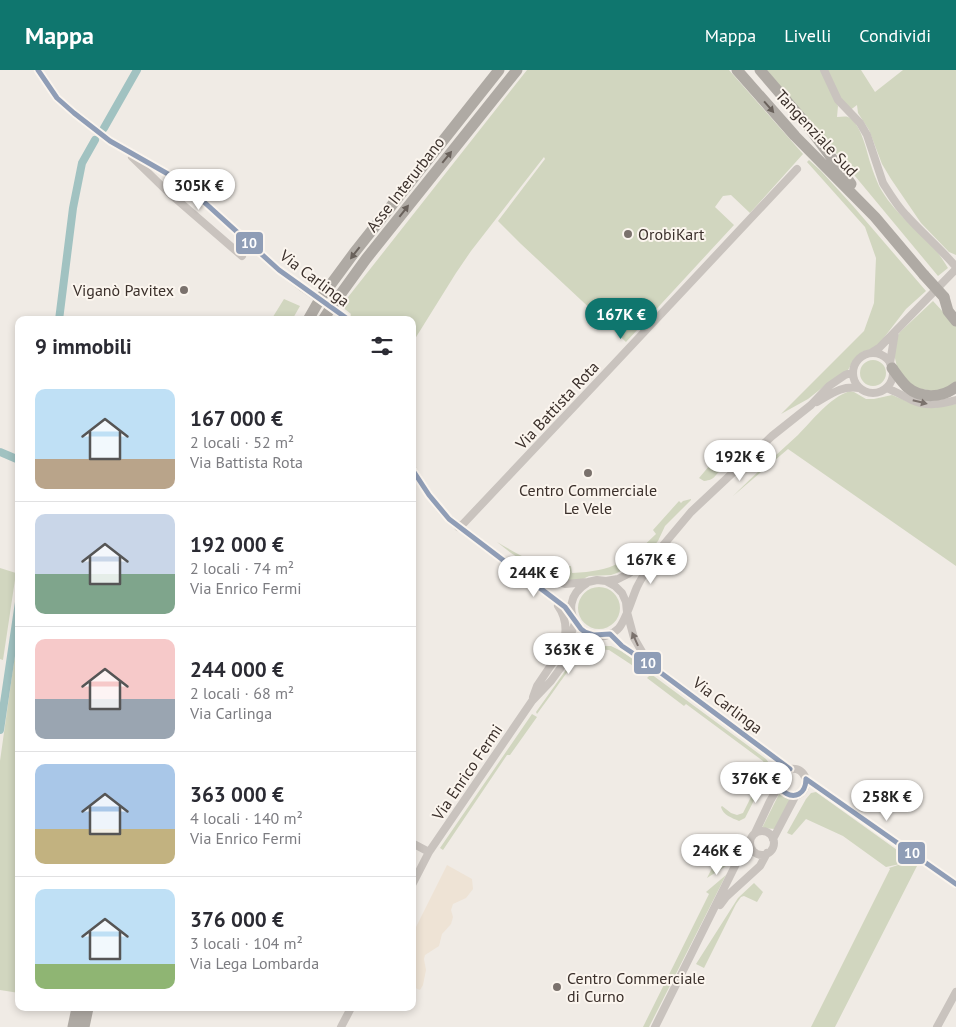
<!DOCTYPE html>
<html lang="it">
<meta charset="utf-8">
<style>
body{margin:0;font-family:"PT Sans",sans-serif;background:#f7f7f7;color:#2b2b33;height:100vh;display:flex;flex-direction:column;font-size:19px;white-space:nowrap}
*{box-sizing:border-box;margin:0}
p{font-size:16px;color:#7c7c81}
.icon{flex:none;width:28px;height:28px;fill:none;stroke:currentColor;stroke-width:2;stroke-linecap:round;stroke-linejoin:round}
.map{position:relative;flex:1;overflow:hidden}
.drawer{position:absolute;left:15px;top:246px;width:401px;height:695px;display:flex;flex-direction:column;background:#fff;border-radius:10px;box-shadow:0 2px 8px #0003}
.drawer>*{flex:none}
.price{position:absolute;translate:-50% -42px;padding:0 11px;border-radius:18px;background:#fff;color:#222;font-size:16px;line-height:32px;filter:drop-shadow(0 1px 2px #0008)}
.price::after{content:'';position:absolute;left:50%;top:30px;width:15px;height:11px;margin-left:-8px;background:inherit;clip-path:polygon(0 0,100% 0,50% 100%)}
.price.on{background:#0f766e;color:#fff}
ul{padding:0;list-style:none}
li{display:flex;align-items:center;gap:15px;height:125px;padding:0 20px}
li+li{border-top:1px solid #e1e1e2}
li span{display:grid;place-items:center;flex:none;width:140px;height:100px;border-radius:10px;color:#555}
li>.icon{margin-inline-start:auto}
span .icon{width:60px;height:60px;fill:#fffc;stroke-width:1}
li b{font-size:21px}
h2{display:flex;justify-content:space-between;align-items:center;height:60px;padding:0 20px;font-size:21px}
header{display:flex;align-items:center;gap:30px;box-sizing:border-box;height:70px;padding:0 25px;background:#0f766e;color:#fff}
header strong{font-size:24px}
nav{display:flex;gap:28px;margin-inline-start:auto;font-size:18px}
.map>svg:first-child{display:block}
.green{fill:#d1d6bf}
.plaza{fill:#eee3d5}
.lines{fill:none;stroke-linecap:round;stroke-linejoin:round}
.canal{stroke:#a1c2c1;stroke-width:8}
.minor{stroke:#c9c3be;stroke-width:8}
.highway{stroke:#afaaa4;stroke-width:11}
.minor-bridge{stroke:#c9c3be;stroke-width:8}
.highway-bridge{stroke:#afaaa4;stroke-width:11}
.bus-1-casing{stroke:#fbf5ee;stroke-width:9}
.bus-1{stroke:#8f9db6;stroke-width:5}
.oneway{fill:#69615b}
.oneway2{fill:#7b726d}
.poi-dot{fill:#7a716c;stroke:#fbf5ee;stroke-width:2}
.labels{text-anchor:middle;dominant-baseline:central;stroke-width:4;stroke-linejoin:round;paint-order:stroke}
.street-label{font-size:16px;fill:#3b302b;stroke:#fbf5ee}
.poi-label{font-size:16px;fill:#3b302b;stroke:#fbf5ee;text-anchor:start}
.line-badge{stroke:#fbf5ee;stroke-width:2}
.badge-label{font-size:14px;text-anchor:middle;font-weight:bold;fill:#fff}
</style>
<header>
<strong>Mappa</strong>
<nav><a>Mappa</a><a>Livelli</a><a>Condividi</a></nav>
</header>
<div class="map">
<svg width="956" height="957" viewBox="0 0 956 957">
<rect width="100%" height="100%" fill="#f0ebe5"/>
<path class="green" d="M527 0H729L803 84 750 143 731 125 723 126 715 137 734 155 626 272 521 174 498 151 545 89 544 87 471 181 456 203 413 272 412 250H355L350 246 351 244 341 236Z
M767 0H822L838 36 837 47C841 47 845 46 848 47 861 52 867 83 871 95 873 102 876 109 879 116 893 142 916 158 935 179 940 185 944 192 948 198L938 206Z
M827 0H861L875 22 903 0H956V185L949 182 921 153 891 109 882 94 869 60 858 43 857 35 849 41 840 29Z
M809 90 821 101 853 136 926 221 906 239 876 278 862 282 854 289 847 302 832 310 808 329 781 344 864 261 874 233 876 188 865 157 807 92Z
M284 229 300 236 292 250H271Z
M933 231 956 256V314L938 322 912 317 897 297 894 284 896 269 900 262Z
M860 303a13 13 0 1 1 26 0a13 13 0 1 1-26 0Z
M850 321 854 322 866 329H874L892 325 918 336 932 338 956 334V496L788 379 733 426C754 405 776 385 798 365 813 350 829 328 850 321Z
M713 384C723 392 725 396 716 405 712 410 710 410 704 411L699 408 710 395Z
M691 429V430L665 456 658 471 652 478 626 498 617 503 611 505 589 506 583 509 572 511 556 507 526 493 511 483 497 472C524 488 539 497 571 496L572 503C614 501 627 492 656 464L653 460 679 431 681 433 683 431Z
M0 498 16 503 3 590 0 589Z
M578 538a21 21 0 1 1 42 0a21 21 0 1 1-42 0Z
M19 556V923L0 920V691Z
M602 576H611L621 581 650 601 647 605 609 580C584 577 574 593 560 612 553 622 545 633 537 644L536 642 573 590 586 580Z
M651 604 766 689 769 693 770 699 745 748 739 751C732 748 723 745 721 737L722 736 731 743 737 745 743 743 766 697 763 691 686 634 684 636 647 608Z
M532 644 537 647 510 685H507L443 780 440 778Z
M781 720 792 726 775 759 762 758Z
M816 722 904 785 900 794 886 797 843 766 806 749 792 765 787 763 806 729 811 723Z
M728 766C759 781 721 799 707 808Z
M906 786 918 794 835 957H811L890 799 889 798 901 794Z
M726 805 649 957H643L709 824 706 822Z
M754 813 763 822 757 832 744 826 741 827 736 834 704 898 696 894 738 828Z"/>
<path class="plaza" d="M447 795 472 809 473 819 466 828 453 834 451 840 453 847 451 854 442 864 439 876 425 885 424 889 426 900 423 915 420 920 413 917V863Z"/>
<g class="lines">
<path class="canal" d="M104 58 137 0
M59 250 73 138 82 93 95 70
M0 382 19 390
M0 660 19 532"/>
<path class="minor" d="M38 0 57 28 74 43 110 71 182 112 279 200 303 218
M824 0 838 30 860 53 867 65 883 113C890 124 897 136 906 145 922 163 941 179 956 197
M132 87 168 122 242 186
M871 283 879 278 956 199
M853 303a20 20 0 1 1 40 0a20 20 0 1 1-40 0Z
M890 293 895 262
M886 318C895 321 903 326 912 330 927 337 941 334 956 330
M817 332C831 324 842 315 859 318
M412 398C423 417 434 433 449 449L565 537 571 544
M458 457 463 454 601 308 797 99
M520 499 538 506 565 514 588 512 597 510 606 511 615 516 622 523 626 532 627 542 634 568 648 592
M606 511 618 509 628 504 660 479 691 442 772 366 811 335 829 316 845 305 853 302
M587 513C548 537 590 585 618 559 626 551 632 528 637 517 643 505 650 495 657 484
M558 536C566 547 567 559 564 572
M610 564 622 576 649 594 790 699C798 698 803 701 806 709L956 814
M533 627 537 616 570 567 575 553
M790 699C768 708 785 735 801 723 806 719 806 714 806 709
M750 773a12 12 0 1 1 24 0a12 12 0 1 1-24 0Z
M755 763 770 731 779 716
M773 769 796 725
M412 773 429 782
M412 815 429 782 532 631 551 611 570 585 588 571 599 566
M720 835 726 827 760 796 767 783
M341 957 351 938
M655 957 737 792 751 778
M937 957 956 922"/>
<path class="highway" d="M737 0 795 66 875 147 924 205
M760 0 808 56 851 114
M944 227 948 241 956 251
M308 250 320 229 354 183 499 0
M323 250 332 236 366 189 517 0
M892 298C897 305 901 311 907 317 921 329 942 328 956 317
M73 957 77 938
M84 957 88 938"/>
<path class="minor-bridge" d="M303 218 349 250"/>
<path class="highway-bridge" d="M924 205 944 227"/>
<g class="bus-1-casing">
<path id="bus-1" d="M38 0 57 28 74 43 110 71 182 112 279 200 349 250
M412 399 429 425 449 449 565 537 581 559 585 562 594 565 610 564 622 576 649 594 790 699C760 718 805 742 806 709
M806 709 956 814"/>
</g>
<use href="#bus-1" class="bus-1"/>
</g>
<defs><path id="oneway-solid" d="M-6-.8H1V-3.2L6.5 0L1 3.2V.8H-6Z" transform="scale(1.25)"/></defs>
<g class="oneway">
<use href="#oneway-solid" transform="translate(769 37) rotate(49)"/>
<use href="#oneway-solid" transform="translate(447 87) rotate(-51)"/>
<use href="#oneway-solid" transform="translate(404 141) rotate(-52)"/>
<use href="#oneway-solid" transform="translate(355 183) rotate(128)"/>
</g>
<g class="oneway2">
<use href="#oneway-solid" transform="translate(920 332) rotate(14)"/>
<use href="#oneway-solid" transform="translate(635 569) rotate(-114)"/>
</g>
<g class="poi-dot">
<circle cx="628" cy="164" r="5"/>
<circle cx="184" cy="220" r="5"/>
<circle cx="588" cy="403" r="5"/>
<circle cx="557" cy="917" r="5"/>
</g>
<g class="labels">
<g class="street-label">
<text transform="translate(817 63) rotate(47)">Tangenziale Sud</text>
<text transform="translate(405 114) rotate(-52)">Asse Interurbano</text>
<text transform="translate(315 208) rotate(37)">Via Carlinga</text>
<text transform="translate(557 335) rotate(-47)">Via Battista Rota</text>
<text transform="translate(728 635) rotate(37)">Via Carlinga</text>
<text transform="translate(467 702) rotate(-56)">Via Enrico Fermi</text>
</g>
<g class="poi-label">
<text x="638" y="164">OrobiKart</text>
<text x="174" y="220" text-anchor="end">Viganò Pavitex</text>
<text x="588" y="420" text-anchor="middle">Centro Commerciale<tspan x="588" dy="18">Le Vele</tspan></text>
<text x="567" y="908">Centro Commerciale<tspan x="567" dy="18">di Curno</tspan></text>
</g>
</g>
<g class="line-badge">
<rect x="235" y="161" width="29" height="24" rx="5" fill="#8f9db6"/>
<rect x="633" y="581" width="29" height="24" rx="5" fill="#8f9db6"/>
<rect x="897" y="771" width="29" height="24" rx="5" fill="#8f9db6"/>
</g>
<g class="badge-label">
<text x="249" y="178">10</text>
<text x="648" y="598">10</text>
<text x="912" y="788">10</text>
</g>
</svg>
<b class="price" style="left:199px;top:141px">305K €</b>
<b class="price on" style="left:621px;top:270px">167K €</b>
<b class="price" style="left:740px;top:412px">192K €</b>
<b class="price" style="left:651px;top:515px">167K €</b>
<b class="price" style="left:534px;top:528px">244K €</b>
<b class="price" style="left:569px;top:605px">363K €</b>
<b class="price" style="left:756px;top:734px">376K €</b>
<b class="price" style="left:887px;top:752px">258K €</b>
<b class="price" style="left:717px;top:806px">246K €</b>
<section class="drawer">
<h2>9 immobili<svg class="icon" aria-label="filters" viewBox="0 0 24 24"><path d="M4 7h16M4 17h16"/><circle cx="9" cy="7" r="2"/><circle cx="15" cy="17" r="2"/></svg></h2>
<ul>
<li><span style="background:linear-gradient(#bfe0f5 70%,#b9a48a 0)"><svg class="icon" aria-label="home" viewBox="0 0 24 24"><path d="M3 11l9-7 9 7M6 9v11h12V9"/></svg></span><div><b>167 000 €</b><p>2 locali · 52 m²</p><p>Via Battista Rota</p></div></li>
<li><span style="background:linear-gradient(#c9d6e8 60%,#7fa58c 0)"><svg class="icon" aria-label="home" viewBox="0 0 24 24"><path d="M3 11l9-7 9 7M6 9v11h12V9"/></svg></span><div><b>192 000 €</b><p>2 locali · 74 m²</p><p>Via Enrico Fermi</p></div></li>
<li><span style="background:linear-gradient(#f6c9c9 60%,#9aa5b1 0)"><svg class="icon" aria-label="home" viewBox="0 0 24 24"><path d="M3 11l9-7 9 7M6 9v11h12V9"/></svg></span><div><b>244 000 €</b><p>2 locali · 68 m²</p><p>Via Carlinga</p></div></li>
<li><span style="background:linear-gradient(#a9c7e8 65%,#c2b280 0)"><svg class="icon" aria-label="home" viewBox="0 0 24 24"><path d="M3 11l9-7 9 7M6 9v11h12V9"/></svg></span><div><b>363 000 €</b><p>4 locali · 140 m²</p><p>Via Enrico Fermi</p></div></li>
<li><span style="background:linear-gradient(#bfe0f5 75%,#8fb573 0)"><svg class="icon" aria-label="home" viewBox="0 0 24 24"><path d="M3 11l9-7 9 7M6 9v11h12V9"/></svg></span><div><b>376 000 €</b><p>3 locali · 104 m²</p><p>Via Lega Lombarda</p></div></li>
</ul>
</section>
</div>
